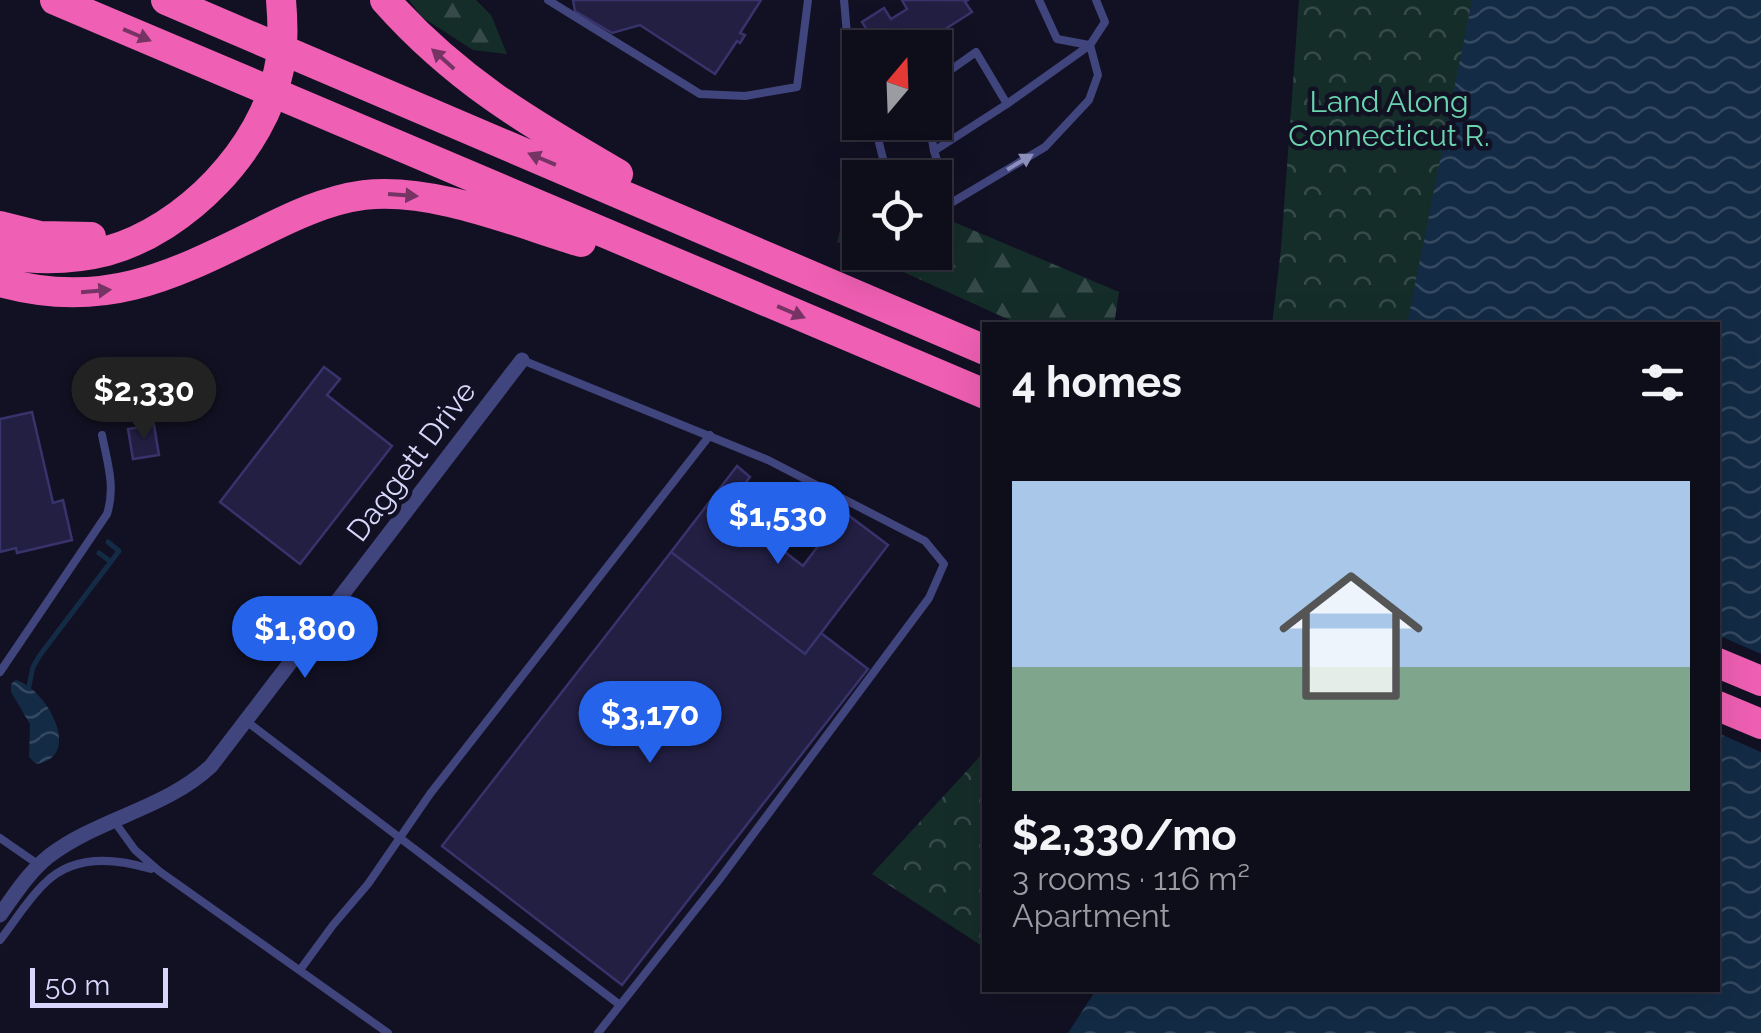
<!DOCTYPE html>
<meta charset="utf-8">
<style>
body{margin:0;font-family:Raleway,sans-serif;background:#171623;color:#f1f3f6;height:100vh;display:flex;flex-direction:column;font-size:38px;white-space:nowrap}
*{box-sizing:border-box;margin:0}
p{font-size:32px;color:#9b9ca2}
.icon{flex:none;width:55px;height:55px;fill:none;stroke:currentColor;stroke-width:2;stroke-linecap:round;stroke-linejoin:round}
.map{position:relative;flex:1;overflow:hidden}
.sheet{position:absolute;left:982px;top:322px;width:738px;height:670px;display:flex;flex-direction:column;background:#0e0d1a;border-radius:0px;box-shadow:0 10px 40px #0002,0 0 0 2px #2e2d39}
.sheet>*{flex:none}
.needle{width:65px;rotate:19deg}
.buttons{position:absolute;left:842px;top:30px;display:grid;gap:20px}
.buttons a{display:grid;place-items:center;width:110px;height:110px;border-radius:0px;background:#0e0d1a;box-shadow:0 10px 40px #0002,0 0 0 2px #2e2d39;font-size:50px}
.scale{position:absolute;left:30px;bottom:25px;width:138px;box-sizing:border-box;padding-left:10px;border:5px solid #d8d7fb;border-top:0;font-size:28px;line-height:35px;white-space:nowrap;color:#d8d7fb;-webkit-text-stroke:8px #121123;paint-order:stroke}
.price{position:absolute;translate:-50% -85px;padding:0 22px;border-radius:35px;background:#2563eb;color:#fff;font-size:32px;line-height:65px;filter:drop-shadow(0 2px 5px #0008)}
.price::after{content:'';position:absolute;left:50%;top:60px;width:30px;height:22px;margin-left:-15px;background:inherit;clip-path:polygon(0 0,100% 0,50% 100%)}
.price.on{background:#222;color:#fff}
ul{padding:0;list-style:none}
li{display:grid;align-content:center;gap:20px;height:530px;padding:0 30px}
li span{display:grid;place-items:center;height:310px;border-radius:0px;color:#555}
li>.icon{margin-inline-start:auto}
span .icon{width:180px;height:180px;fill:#fffc;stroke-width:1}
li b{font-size:42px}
h2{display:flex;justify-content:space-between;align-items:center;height:120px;padding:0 30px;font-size:42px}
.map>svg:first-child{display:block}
.forest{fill:url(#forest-firs)}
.park{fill:url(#park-crowns)}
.water{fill:url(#water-waves)}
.pier{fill:#121123}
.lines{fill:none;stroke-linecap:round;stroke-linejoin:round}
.stream{stroke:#132b45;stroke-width:5}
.building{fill:#221f43;stroke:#39336c;stroke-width:2.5}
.lane{stroke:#41457e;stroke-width:8}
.street{stroke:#41457e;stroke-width:15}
.highway{stroke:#ef5fb3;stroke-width:30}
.oneway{fill:#753464}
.oneway2{fill:#8c8ebc}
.labels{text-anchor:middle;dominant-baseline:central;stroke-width:9;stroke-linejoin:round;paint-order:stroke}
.park-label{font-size:30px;fill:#6ad4ae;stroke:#121123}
.street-label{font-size:30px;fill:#d8d7fb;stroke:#121123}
</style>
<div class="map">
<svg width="1761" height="1033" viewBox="0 0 1761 1033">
<defs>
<pattern id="forest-firs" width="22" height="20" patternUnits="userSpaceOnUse" patternTransform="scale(2.5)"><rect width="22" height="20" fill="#152d29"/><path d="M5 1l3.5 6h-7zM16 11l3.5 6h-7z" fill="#364b49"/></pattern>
<pattern id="park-crowns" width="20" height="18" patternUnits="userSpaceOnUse" patternTransform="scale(2.5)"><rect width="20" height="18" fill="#152d29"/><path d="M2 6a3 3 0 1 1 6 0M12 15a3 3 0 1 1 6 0" fill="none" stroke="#364b49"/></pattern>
<pattern id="water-waves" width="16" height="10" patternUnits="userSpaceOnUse" patternTransform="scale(2.5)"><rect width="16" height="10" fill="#132b45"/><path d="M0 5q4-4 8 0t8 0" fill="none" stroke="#354961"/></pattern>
</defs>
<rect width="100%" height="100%" fill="#121123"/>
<path class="forest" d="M409 0H476L491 15 507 54 473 50 422 17Z
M853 180 860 182V252H935V214L1119 292 1114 325H1021L837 242Z"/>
<path class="park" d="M1299 0H1499L1469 325H1272L1281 249Z
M985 751V948L872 874Z"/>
<path class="water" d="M1472 0H1761V1033H1068L1096 990H1718V325H1407Z
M16 680C47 689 84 757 36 764L29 757 30 724 11 692V684Z"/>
<path class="pier" d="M1718 635 1761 654V752L1718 733Z"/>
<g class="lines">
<path class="stream" d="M99 553 111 562
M29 686 33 667 40 655 119 551 108 542"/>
</g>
<path class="building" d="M573 0H761L740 33 745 35 740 43 737 41 715 74 640 25 612 33 575 11Z
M902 0H968L965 2 972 12 928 40 921 29 905 40 910 48H878L862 22 884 8 891 19 907 9Z
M324 367 340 379 327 395 392 446 300 564 220 502Z
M32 412 53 503 63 500 72 540 17 553 16 548 0 552V419Z
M154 425 159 455 133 459 128 429Z
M737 466 750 477 727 507 803 566 844 512 888 545 805 654 671 552Z
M671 552 805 654 821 633 868 669 622 985 442 846Z"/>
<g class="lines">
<path class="lane" d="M548 0 700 94 745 96 797 87 808 0
M844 0C847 29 846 55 860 81
M1039 0 1057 39 1089 45
M935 81 976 52 1007 104 1090 45
M874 122 886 171 893 178
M929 122 934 151 951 203
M934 151 1007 104
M935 198 951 203 1045 147 1089 100 1098 75 1090 45 1105 22 1096 0
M522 360 768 460 925 541 944 564 929 598 719 880 598 1033
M0 672 107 514C116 487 107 461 102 435
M246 721 620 1005
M114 821 135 850 159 871 388 1033
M0 838 39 865
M0 940C15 921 28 899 45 883 74 854 115 858 151 869
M300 970 333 925 368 884 430 794 710 435"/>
<path class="street" d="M0 915C15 894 29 872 49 856 99 818 165 809 211 766L522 360"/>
<path class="highway" d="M55 0 985 394
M166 0 985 350
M385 0C455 79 528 122 618 174
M0 226 40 236 91 237
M0 254C35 260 72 260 107 251 186 229 263 149 279 69 284 46 283 23 281 0
M0 282C101 310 168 278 257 234 291 217 326 200 364 195 433 187 515 222 581 242
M1718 663 1761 681
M1718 706 1761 724"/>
</g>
<defs><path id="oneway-solid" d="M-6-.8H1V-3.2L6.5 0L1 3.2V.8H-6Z" transform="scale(2.5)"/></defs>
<g class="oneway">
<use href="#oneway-solid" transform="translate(137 35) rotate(23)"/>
<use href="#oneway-solid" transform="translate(443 59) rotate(-138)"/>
<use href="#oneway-solid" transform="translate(542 159) rotate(-157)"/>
<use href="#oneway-solid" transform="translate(403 195) rotate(4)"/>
<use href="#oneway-solid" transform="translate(96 291) rotate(-5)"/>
<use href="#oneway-solid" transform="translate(791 312) rotate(23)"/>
</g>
<use class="oneway2" href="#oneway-solid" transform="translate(1020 162) rotate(-31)"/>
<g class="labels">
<g class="park-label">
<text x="1389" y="101">Land Along<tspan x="1389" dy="34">Connecticut R.</tspan></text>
</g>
<g class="street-label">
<text transform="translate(411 461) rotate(-53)">Daggett Drive</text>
</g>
</g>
</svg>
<div class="buttons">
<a><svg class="needle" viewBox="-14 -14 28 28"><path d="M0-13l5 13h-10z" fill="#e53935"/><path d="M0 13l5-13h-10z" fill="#9b9ca2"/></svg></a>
<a><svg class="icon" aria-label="locate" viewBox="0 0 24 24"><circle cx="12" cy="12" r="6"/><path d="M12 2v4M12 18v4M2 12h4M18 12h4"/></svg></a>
</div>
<div class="scale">50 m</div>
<b class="price on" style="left:144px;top:442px">$2,330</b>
<b class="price" style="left:778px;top:567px">$1,530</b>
<b class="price" style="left:305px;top:681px">$1,800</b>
<b class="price" style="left:650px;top:766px">$3,170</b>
<section class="sheet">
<h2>4 homes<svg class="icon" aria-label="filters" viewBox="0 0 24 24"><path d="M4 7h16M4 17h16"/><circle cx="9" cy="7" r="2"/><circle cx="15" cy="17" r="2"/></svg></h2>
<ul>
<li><span style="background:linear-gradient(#a9c7e8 60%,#7fa58c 0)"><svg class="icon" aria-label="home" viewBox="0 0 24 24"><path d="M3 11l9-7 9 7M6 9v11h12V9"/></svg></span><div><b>$2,330/mo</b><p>3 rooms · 116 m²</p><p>Apartment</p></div></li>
</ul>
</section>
</div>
